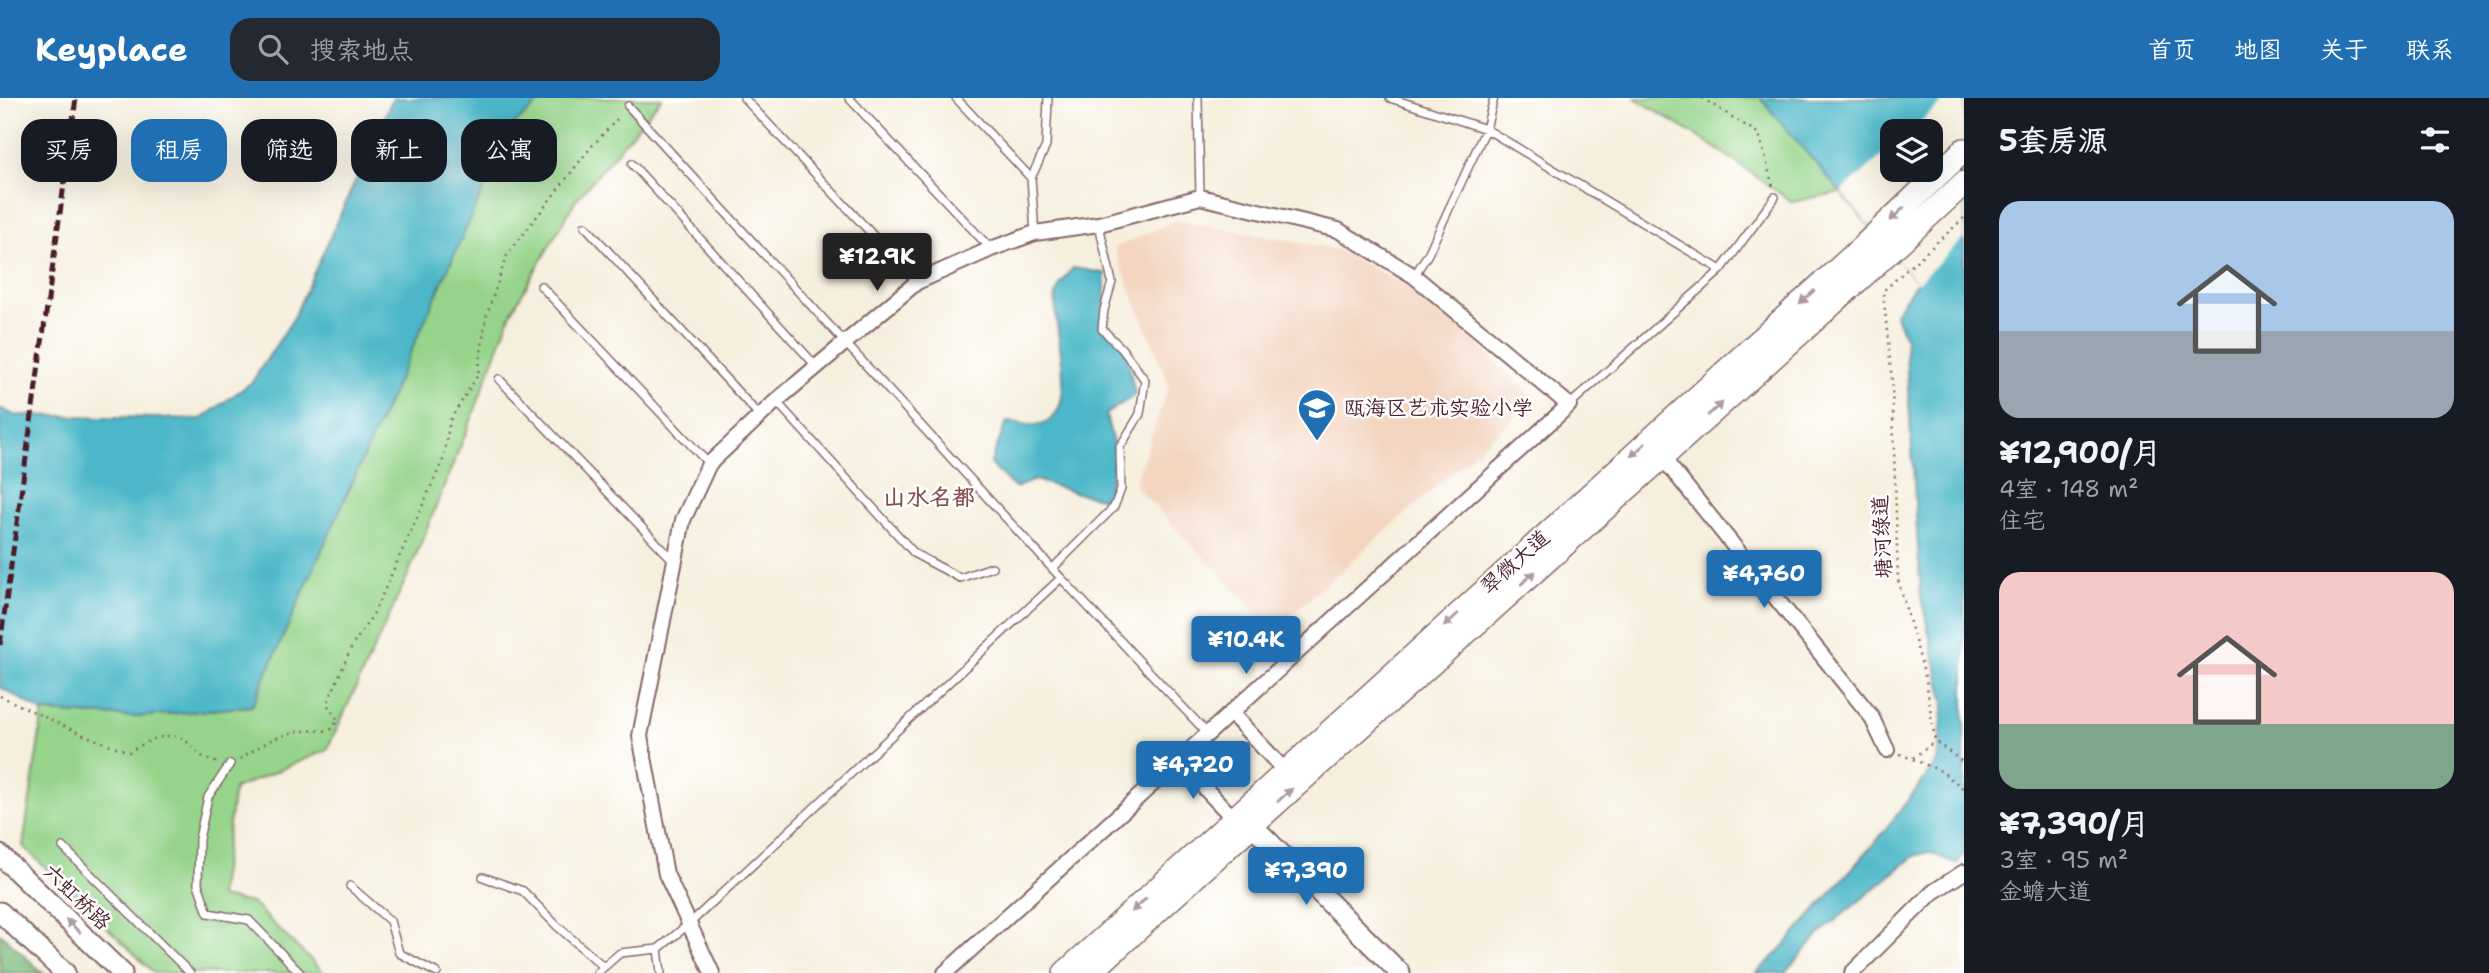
<!DOCTYPE html>
<html lang="zh">
<meta charset="utf-8">
<style>
body{margin:0;font-family:"Shantell Sans","LXGW WenKai TC",sans-serif;background:#242831;color:#f1f3f6;height:100vh;display:flex;flex-direction:column;font-size:26px;white-space:nowrap}
*{box-sizing:border-box;margin:0}
p{font-size:23px;color:#9ea1a6}
.icon{flex:none;width:38px;height:38px;fill:none;stroke:currentColor;stroke-width:2;stroke-linecap:round;stroke-linejoin:round}
.map{position:relative;flex:1;overflow:hidden}
.panel{display:flex;flex-direction:column;background:#171b24;width:525px}
.panel>*{flex:none}
.top-card{position:absolute;left:21px;top:21px;width:665px;height:63px;display:flex;gap:14px}
.tools{position:absolute;left:1880px;top:21px;display:grid;gap:14px}
.tools a{display:grid;place-items:center;width:63px;height:63px;border-radius:14px;background:#171b24;box-shadow:0 7px 28px #0002;font-size:35px}
.price{position:absolute;translate:-50% -60px;padding:0 16px;border-radius:7px;background:#1f6fb2;color:#fff;font-size:23px;line-height:46px;filter:drop-shadow(0 2px 4px #0008)}
.price::after{content:'';position:absolute;left:50%;top:42px;width:21px;height:16px;margin-left:-10px;background:inherit;clip-path:polygon(0 0,100% 0,50% 100%)}
.price.on{background:#222;color:#fff}
ul{padding:0;list-style:none}
li{display:grid;align-content:center;gap:14px;height:371px;padding:0 35px}
li span{display:grid;place-items:center;height:217px;border-radius:21px;color:#555}
li>.icon{margin-inline-start:auto}
span .icon{width:126px;height:126px;fill:#fffc;stroke-width:1}
li b{font-size:30px}
h2{display:flex;justify-content:space-between;align-items:center;height:84px;padding:0 35px;font-size:30px}
.chip{padding:0 24px;border-radius:21px;background:#171b24;box-shadow:0 7px 28px #0002;font-size:24px;line-height:63px}
.chip.on{background:#1f6fb2;color:#fff}
header{display:flex;align-items:center;gap:42px;box-sizing:border-box;height:98px;padding:0 35px;background:#1f6fb2;color:#fff}
header strong{font-size:33px}
nav{display:flex;gap:38px;margin-inline-start:auto;font-size:24px}
.search{width:490px;height:63px;background:#242831;display:flex;align-items:center;gap:18px;box-sizing:border-box;padding:0 24px;border-radius:21px;color:#9ea1a6;font-size:26px}
main{display:flex;flex:1;min-height:0}
.map>svg:first-child{display:block}
.built{fill:#f3d4bf}
.green{fill:#95d48a;stroke:#707a5a;stroke-width:2}
.forest{fill:#78b676;stroke:#616a50;stroke-width:2}
.water{fill:#4cb7c8;stroke:#4b6b7a;stroke-width:2;fill-rule:evenodd}
.pier{fill:#f6efdd}
.lines{fill:none;stroke-linecap:round;stroke-linejoin:round}
.lane-casing{stroke:#866869;stroke-width:10}
.street-casing{stroke:#866869;stroke-width:18}
.secondary-casing{stroke:#866869;stroke-width:23}
.primary-casing{stroke:#866869;stroke-width:26}
.path{stroke:#866869;stroke-width:2.5;stroke-dasharray:2 5;stroke-linecap:butt}
.lane{stroke:#fff;stroke-width:7}
.street{stroke:#fff;stroke-width:14}
.secondary{stroke:#fff;stroke-width:19}
.primary{stroke:#fff;stroke-width:23}
.rail{stroke:#4a1f2b;stroke-width:5;stroke-dasharray:10 5;stroke-linecap:butt}
.oneway{fill:#ae9aa0}
.labels{text-anchor:middle;dominant-baseline:central;stroke-width:5;stroke-linejoin:round;paint-order:stroke}
.poi-label{font-size:21px;fill:#4a1f2b;stroke:#fff;text-anchor:start}
.street-label{font-size:21px;fill:#4a1f2b;stroke:#fff}
.neighbourhood-label{font-size:23px;font-weight:bold;fill:#874f4f;stroke:#fff}
</style>
<header>
<strong>Keyplace</strong>
<div class="search"><svg class="icon" aria-label="search" viewBox="0 0 24 24"><circle cx="10" cy="10" r="6"/><path d="M15 15l6 6"/></svg>搜索地点</div>
<nav><a>首页</a><a>地图</a><a>关于</a><a>联系</a></nav>
</header>
<main>
<div class="map">
<svg width="1964" height="875" viewBox="0 0 1964 875">
<rect width="100%" height="100%" fill="#fff"/>
<filter id="ink" filterUnits="userSpaceOnUse"><feTurbulence type="fractalNoise" baseFrequency=".0143" numOctaves="2"/><feDisplacementMap in="SourceGraphic" scale="14" xChannelSelector="R" yChannelSelector="G"/><feConvolveMatrix kernelMatrix="1 2 1 2 8 2 1 2 1" color-interpolation-filters="sRGB"/></filter>
<filter id="wash" filterUnits="userSpaceOnUse"><feTurbulence type="fractalNoise" baseFrequency=".00686" numOctaves="4" result="noise"/><feDisplacementMap in="SourceGraphic" scale="28" xChannelSelector="R" yChannelSelector="G"/><feGaussianBlur stdDeviation="1.57" result="paint"/><feColorMatrix in="noise" values="0 0 0 0 0 0 0 0 0 0 0 0 0 0 0 0 0 1.4 0 .05"/><feComposite in="paint" operator="in"/></filter>
<g filter="url(#wash)">
<rect width="100%" height="100%" fill="#f6efdd"/>
<path class="built" d="M1175 122 1335 151 1428 198 1535 301 1274 532 1134 387 1169 287 1114 150Z"/>
<path class="green" d="M544 0H662L575 103 511 215 472 320 407 479 327 652 234 691 219 799 252 805 324 875H154L23 748 43 614 138 619 252 607 512 27Z
M1635 0H1760L1841 94 1792 104 1716 50Z"/>
<path class="forest" d="M0 835 43 875H0Z"/>
<path class="water" d="M393 0H544L512 28 252 608 138 619 43 614 0 589V310L14 317 201 321 252 284 293 221Z
M1760 0H1964V756L1957 766 1929 754 1914 758 1819 836 1785 875H1756L1776 857 1879 740 1937 664 1944 604 1921 499 1905 240 1895 215 1917 184ZM1892 33H1930V72H1892Z
M1073 170 1105 175V225L1124 242 1135 297 1106 316 1116 359 1106 401 1077 395 1035 382 1015 390 990 366 1007 323C1016 324 1026 328 1034 327 1087 324 1050 228 1056 197 1058 188 1067 177 1073 170Z"/>
<path class="pier" d="M1947 0H1964V140L1917 185 1841 94 1892 49V72H1930V33H1910Z"/>
</g>
<g filter="url(#ink)">
<g class="lines">
<g class="lane-casing">
<path id="lane" d="M744 0 917 184
M849 0 991 151
M956 0 1031 80 1035 135
M1198 0 1200 99
M1390 0 1486 31 1721 172
M628 8 1061 480
M632 66 817 269
M1031 80 1046 48 1048 0
M585 128 760 318
M1414 178 1428 156 1486 31 1494 0
M541 188 709 366
M499 281 673 462
M776 303 915 456 960 480 992 469
M1569 307 1721 172 1775 99
M1053 470 1114 409 1121 391 1120 349 1140 316 1145 282 1122 251 1102 231 1104 212 1112 184 1099 127
M230 666 208 699 199 741 198 786 208 815 249 822 300 875
M63 749 190 875
M483 779 523 793 557 828 604 869
M350 788 390 823 399 855 437 875
M658 851 661 875
M597 875 620 855 658 851 689 826 1061 480 1208 636"/>
</g>
<g class="street-casing">
<path id="street" d="M1662 359 1871 618 1887 652
M1231 615 1285 673
M1179 663 1233 720
M712 875 666 776 640 638 683 422 709 366 776 303 917 184 991 151 1035 135 1099 126 1200 99 1338 132 1414 178 1569 307 945 875
M1852 875 1933 794 1964 774"/>
</g>
<g class="secondary-casing">
<path id="secondary" d="M1243 718 1400 875
M0 757 122 875
M0 814 65 875"/>
</g>
<g class="primary-casing">
<path id="primary" d="M1065 875 1857 154 1964 52
M1090 875C1378 608 1676 352 1964 85"/>
</g>
<path class="path" d="M1702 0 1759 36 1773 89
M1964 120 1883 193 1892 283 1898 482 1926 582 1935 643 1964 665
M0 598 81 636 129 654C145 645 168 630 186 643 199 653 199 661 217 664
M1900 656 1941 673 1964 691
M1913 660 1935 643
M240 661C274 639 288 630 330 633L338 622 327 606 352 548 374 515 443 362 450 322 478 277 486 219 507 157 591 49 620 18"/>
<use href="#lane" class="lane"/>
<use href="#street" class="street"/>
<use href="#secondary" class="secondary"/>
<use href="#primary" class="primary"/>
<path class="rail" d="M0 547 76 0"/>
</g>
<defs><path id="oneway-solid" d="M-6-.8H1V-3.2L6.5 0L1 3.2V.8H-6Z" transform="scale(1.75)"/></defs>
<g class="oneway">
<use href="#oneway-solid" transform="translate(1897 116) rotate(136)"/>
<use href="#oneway-solid" transform="translate(1807 199) rotate(138)"/>
<use href="#oneway-solid" transform="translate(1715 311) rotate(-42)"/>
<use href="#oneway-solid" transform="translate(1638 352) rotate(138)"/>
<use href="#oneway-solid" transform="translate(1528 480) rotate(-42)"/>
<use href="#oneway-solid" transform="translate(1451 522) rotate(138)"/>
<use href="#oneway-solid" transform="translate(1285 697) rotate(-42)"/>
<use href="#oneway-solid" transform="translate(1139 807) rotate(137)"/>
<use href="#oneway-solid" transform="translate(73 828) rotate(-136)"/>
</g>
</g>
<defs>
<g id="school-pin" transform="scale(2.0125)"><path d="M0 17L-7.5 6A9.5 9.5 0 1 1 7.5 6Z" fill="#1f6fb2" stroke="#fff"/><path d="M0-5L7-2L0 1L-7-2ZM-4 1L0 2.5L4 1V4Q0 6-4 4Z" fill="#fff"/></g>
</defs>
<g fill-rule="evenodd">
<use href="#school-pin" x="1317" y="310"/>
</g>
<g class="labels">
<g class="poi-label">
<text x="1344" y="310">瓯海区艺术实验小学</text>
</g>
<g class="street-label">
<text transform="translate(1882 439) rotate(-93)">塘河绿道</text>
<text transform="translate(1515 464) rotate(-42)">翠微大道</text>
<text transform="translate(77 799) rotate(44)">六虹桥路</text>
</g>
<g class="neighbourhood-label">
<text x="929" y="399">山水名都</text>
</g>
</g>
</svg>
<div class="tools">
<a><svg class="icon" aria-label="layers" viewBox="0 0 24 24"><path d="M12 4l9 5-9 5-9-5zM3 14l9 5 9-5"/></svg></a>
</div>
<b class="price on" style="left:877px;top:195px">¥12.9K</b>
<b class="price" style="left:1764px;top:512px">¥4,760</b>
<b class="price" style="left:1246px;top:578px">¥10.4K</b>
<b class="price" style="left:1193px;top:703px">¥4,720</b>
<b class="price" style="left:1306px;top:809px">¥7,390</b>
<div class="top-card">
<a class="chip">买房</a>
<a class="chip on">租房</a>
<a class="chip">筛选</a>
<a class="chip">新上</a>
<a class="chip">公寓</a>
</div>
</div>
<section class="panel">
<h2>5套房源<svg class="icon" aria-label="filters" viewBox="0 0 24 24"><path d="M4 7h16M4 17h16"/><circle cx="9" cy="7" r="2"/><circle cx="15" cy="17" r="2"/></svg></h2>
<ul>
<li><span style="background:linear-gradient(#a9c7e8 60%,#9aa5b1 0)"><svg class="icon" aria-label="home" viewBox="0 0 24 24"><path d="M3 11l9-7 9 7M6 9v11h12V9"/></svg></span><div><b>¥12,900/月</b><p>4室 · 148 m²</p><p>住宅</p></div></li>
<li><span style="background:linear-gradient(#f6c9c9 70%,#7fa58c 0)"><svg class="icon" aria-label="home" viewBox="0 0 24 24"><path d="M3 11l9-7 9 7M6 9v11h12V9"/></svg></span><div><b>¥7,390/月</b><p>3室 · 95 m²</p><p>金蟾大道</p></div></li>
</ul>
</section>
</main>
